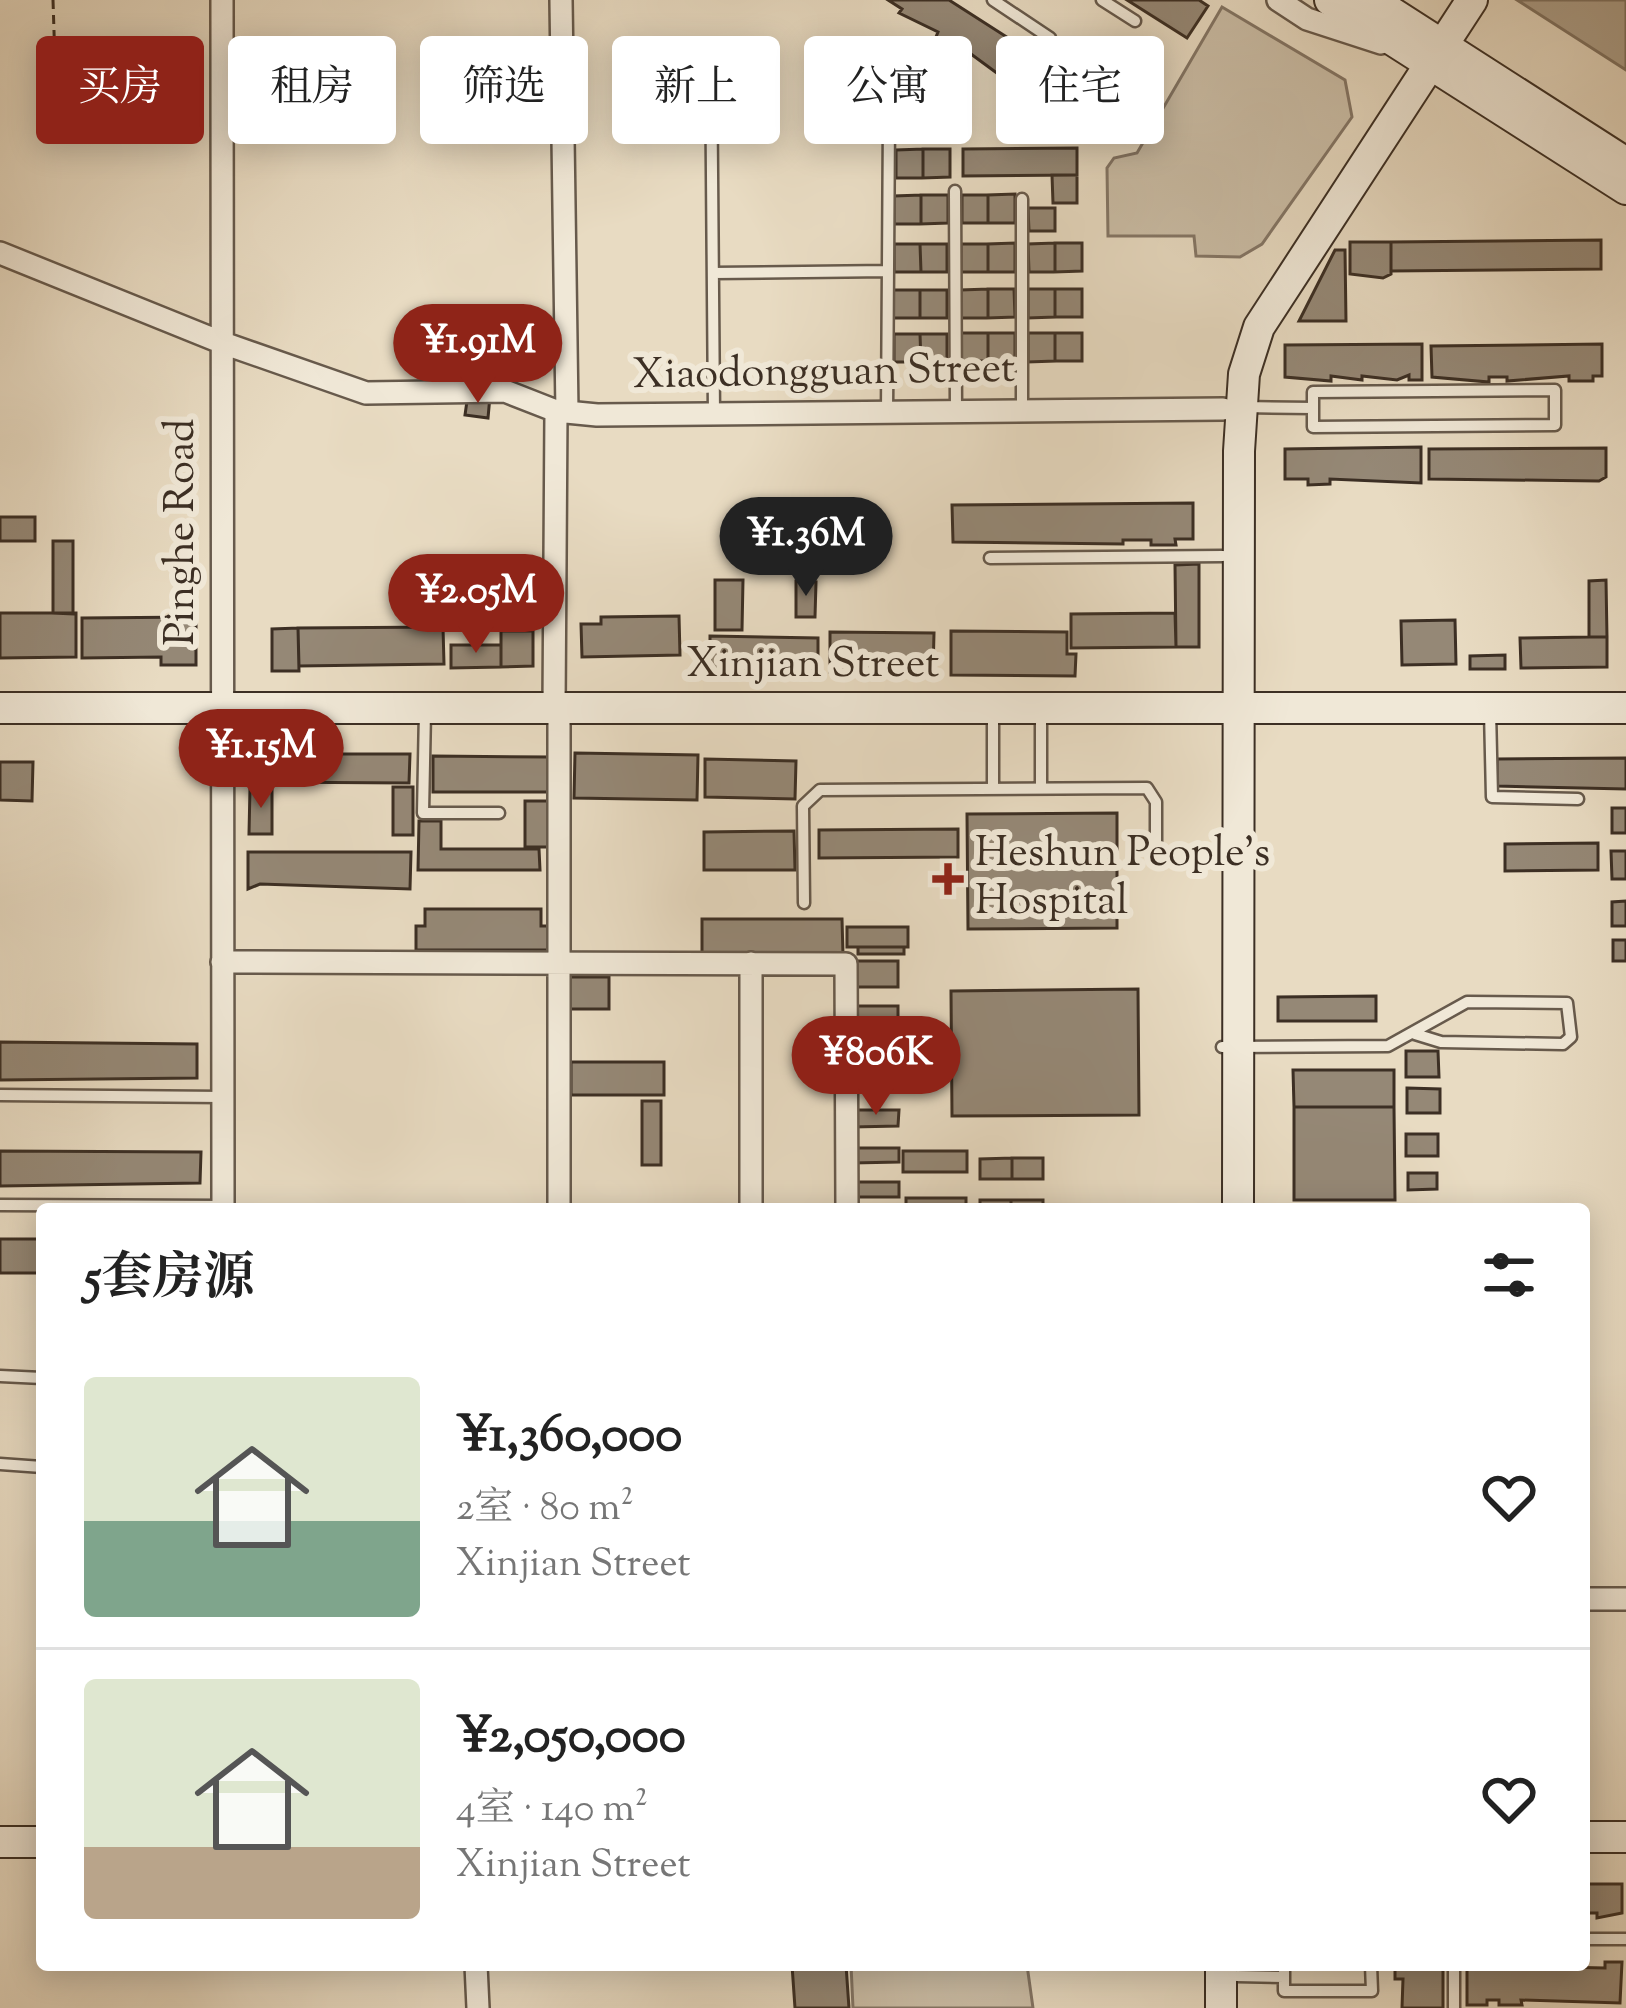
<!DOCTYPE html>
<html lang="zh">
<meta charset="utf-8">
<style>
body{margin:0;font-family:"Sorts Mill Goudy","Noto Serif SC",serif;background:#f2f2f2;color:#222;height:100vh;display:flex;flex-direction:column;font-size:45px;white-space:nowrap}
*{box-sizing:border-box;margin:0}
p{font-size:39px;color:#767676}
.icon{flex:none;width:66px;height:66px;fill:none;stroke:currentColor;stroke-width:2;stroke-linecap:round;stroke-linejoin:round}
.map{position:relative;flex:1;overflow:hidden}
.drawer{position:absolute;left:36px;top:1203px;width:1554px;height:768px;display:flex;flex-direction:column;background:#fff;border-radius:12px;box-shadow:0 6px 30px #0003}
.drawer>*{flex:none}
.banner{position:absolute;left:36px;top:36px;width:1554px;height:108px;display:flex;gap:24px}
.price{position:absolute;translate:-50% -102px;padding:0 27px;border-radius:42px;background:#8f2418;color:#fff;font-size:39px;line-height:78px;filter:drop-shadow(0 3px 6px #0008)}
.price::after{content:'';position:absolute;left:50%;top:72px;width:36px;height:27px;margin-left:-18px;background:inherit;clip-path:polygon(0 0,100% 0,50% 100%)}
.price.current{background:#222;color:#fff}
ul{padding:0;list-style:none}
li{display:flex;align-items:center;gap:36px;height:300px;padding:0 48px}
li+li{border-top:3px solid #e0e0e0}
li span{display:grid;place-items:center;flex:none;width:336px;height:240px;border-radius:12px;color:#555}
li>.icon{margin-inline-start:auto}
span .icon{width:144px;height:144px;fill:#fffc;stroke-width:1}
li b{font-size:51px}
h2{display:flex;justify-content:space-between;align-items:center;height:144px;padding:0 48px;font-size:51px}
.chip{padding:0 42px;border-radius:12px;background:#fff;box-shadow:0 6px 30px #0003;font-size:42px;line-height:108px}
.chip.current{background:#8f2418;color:#fff}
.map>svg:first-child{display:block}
.green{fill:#cbbea7;stroke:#847666;stroke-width:3}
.water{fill:#aea18c;stroke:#807362;stroke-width:3}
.building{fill:#958876;stroke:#3c2f24;stroke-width:3}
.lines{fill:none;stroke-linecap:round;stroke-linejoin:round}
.lane-casing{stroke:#675a4c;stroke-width:15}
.street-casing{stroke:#675a4c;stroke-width:26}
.secondary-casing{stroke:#3c2f24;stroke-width:34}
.path{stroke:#3c2f24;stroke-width:3;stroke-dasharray:9 6;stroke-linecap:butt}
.lane{stroke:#f0e8d7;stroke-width:10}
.street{stroke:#f0e8d7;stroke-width:21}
.secondary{stroke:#f0e8d7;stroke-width:30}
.poi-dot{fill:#8f2418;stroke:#f0e8d7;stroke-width:4.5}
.labels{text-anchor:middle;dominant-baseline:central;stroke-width:12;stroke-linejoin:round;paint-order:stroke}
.street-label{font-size:42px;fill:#3c2f24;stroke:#f0e8d7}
.poi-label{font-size:42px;fill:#3c2f24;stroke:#f0e8d7;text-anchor:start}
</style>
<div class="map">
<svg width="1626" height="2008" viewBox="0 0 1626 2008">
<rect width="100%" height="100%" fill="#e8dbc2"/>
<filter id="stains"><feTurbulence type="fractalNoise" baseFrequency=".00167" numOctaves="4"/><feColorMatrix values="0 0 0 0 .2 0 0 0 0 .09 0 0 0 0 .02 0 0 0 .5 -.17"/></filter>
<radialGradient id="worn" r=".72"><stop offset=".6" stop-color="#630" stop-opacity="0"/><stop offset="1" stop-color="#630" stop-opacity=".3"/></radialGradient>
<path class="green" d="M1222 7 1345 80 1352 117 1262 244 1240 257 1196 256 1194 236H1108L1107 168 1114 158 1137 153Z
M851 1965H1027L1033 2008H853Z"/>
<path class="water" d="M1517 0H1626V70Z"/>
<path class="building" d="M888 0H949L1052 66 1034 94 1026 89 1024 93 956 43 953 48 936 37 938 32 899 13 902 9Z
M1127 0H1199L1208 6 1187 38Z
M1089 38 1148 76 1108 137 1049 99Z
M1077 148V175L963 176V149Z
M923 149H950V177L923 178Z
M923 149V178H896V150Z
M1052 175H1077V203H1053Z
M1015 194V223H988V195Z
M921 195V224H894V196Z
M921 195H948V223L921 224Z
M962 195H988V223H962Z
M1028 208H1055V231H1029Z
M1601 240V269L1391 271V242Z
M1350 242H1391V274L1383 278 1350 274Z
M1015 243V272H988V244Z
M1055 243H1082V271L1055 272Z
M1055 243V272H1029L1028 244Z
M894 244H920L921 272H894Z
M920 244H947V272H921Z
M961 244H988V272H961Z
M1335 250H1345L1346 321H1299Z
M988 289H1014L1015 317 988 318Z
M988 289V318H961V290Z
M1028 289H1055V317L1028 318Z
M1055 289H1082V317H1055Z
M893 290H920V318H893Z
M920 290H947V318H920Z
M961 333H988V361H961Z
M988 333H1015V361H988Z
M1028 333H1055V361L1028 362Z
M1055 333H1082V361H1055Z
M894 334H920L921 362H894Z
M920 334H947V362H921Z
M1422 344V380H1409V375L1397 380 1362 376V380L1331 376V381L1285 377V345Z
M1602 344V376H1593V381H1569V376L1507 381V377H1489V382L1432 377 1431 346Z
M468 394 490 396 488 418 465 415Z
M1421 447V483L1330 479V484L1308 485V479H1285V449Z
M1606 448V477L1599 481 1429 479V449Z
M1193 503V539H1175L1176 545H1151V540H1123V544L953 542 952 505Z
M0 517H35V541H0Z
M53 541H73V614L53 613Z
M1199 564V647H1176L1175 565Z
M715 580H743L742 630H715Z
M1606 580 1607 637H1589V581Z
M796 581 816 582 815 617H796Z
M0 613H76V657L0 658Z
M1175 613 1176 647 1071 648V614Z
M679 616 680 655 582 657 581 624H601V617Z
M196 617V665H161V657L82 658V618Z
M1455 620 1456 664 1402 665 1401 621Z
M443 627 444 664 299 666 298 628Z
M298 628 299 671H272V629Z
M501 631H533V666L501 667Z
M951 631 1067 632V654H1076L1075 676 951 675Z
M830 632 934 633 933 673 830 672Z
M710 636 818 638V674L710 673Z
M1589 637H1607V667L1521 668 1520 638Z
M451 645H501V667L451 668Z
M1505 655V669H1470V656Z
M575 753 698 755 697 800 574 798Z
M247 754H410L409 783 247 782Z
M433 756 550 757V792H433Z
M1626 758V789L1497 786V759Z
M705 759 796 761 795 799 705 797Z
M0 762H33L32 801 0 800Z
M393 787H413V835H393Z
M250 788H272V834H249Z
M525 801H548V847H525Z
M1612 808H1626V833H1612Z
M1117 813V928L968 929 967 814Z
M419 821H441V849H539L540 870H418Z
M958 829V857L819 858V830Z
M794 831 795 870H704V832Z
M1598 843V870L1505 871V844Z
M1611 851H1626V879H1612Z
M248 852H411L410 889 260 884 248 889Z
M1626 901V926H1612V902Z
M425 909H541V926H550V950H416V926H425Z
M702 919H842L843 955H702Z
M847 927H908V947H847Z
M1613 940H1626V961H1613Z
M858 947H904V954H858Z
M852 961H898V987H852Z
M566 977H609V1009H566Z
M1138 989 1139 1115 952 1116 951 991Z
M1376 996V1021H1278V997Z
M852 1006H898V1023H852Z
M853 1038H898V1056H853Z
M0 1042 197 1044V1078L0 1080Z
M1406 1051H1438L1439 1077H1406Z
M571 1062H664V1095H571Z
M1293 1070H1394V1107H1294Z
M898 1071V1092H853V1072Z
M1407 1088 1440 1089V1113H1407Z
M642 1101H661V1165H642Z
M1294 1107H1394L1395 1200H1294Z
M853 1110H899L898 1126 853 1127Z
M1406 1134H1438V1156H1406Z
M853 1148H899V1162L853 1163Z
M0 1151 201 1152 200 1183 0 1186Z
M903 1151H967V1172H903Z
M1012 1158H1043V1179H1012Z
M1012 1158V1179H980V1159Z
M1408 1173H1437V1189L1408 1190Z
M853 1182H899V1197H853Z
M906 1198H966V1209H906Z
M980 1200H1011V1209H980Z
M1011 1200H1043V1209H1011Z
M0 1239H42V1273H0Z
M1584 1884H1622V1913L1597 1918V1913H1584Z
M1605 1962H1622L1620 2003 1521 2000 1522 2005H1499V2000H1487V2005H1467V1965L1605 1968Z
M792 1965H846L849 2008H795Z
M1395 1965H1443V2008H1402L1403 1979H1395Z"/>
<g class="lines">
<g class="lane-casing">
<path id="lane" d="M993 0 1050 38
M1102 0 1135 21
M711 53 714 414
M955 191 956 412
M1022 199V411
M713 273 888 271
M1555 390V425L1313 427V392Z
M1244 407 1313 408
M887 413 889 119
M990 558 1223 556
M425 711 423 813H499
M1490 711 1492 797 1578 799
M1041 713V788
M993 714V789
M804 903 803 806 820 790 1147 788 1156 802V856H1223
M1222 1047 1388 1046 1467 1002 1567 1003 1571 1037 1563 1044 1441 1042 1415 1034
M0 1095 223 1097
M0 1205 223 1206
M0 1376 42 1378
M0 1464 42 1467
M1584 1939H1626
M1237 1976 1284 1977V1965
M1284 1977V1991H1372L1371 1965
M1454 2008V1965"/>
</g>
<g class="street-casing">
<path id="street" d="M222 0 223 1209
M561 0 567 412
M1278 0 1307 19 1381 43
M0 253 223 343 366 393 505 391 556 411 597 415 1223 409
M554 708 556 411
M559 708V1209
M222 962 846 964 847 1209
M751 1209V963
M1584 1599H1626
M476 1965 478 2008"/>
</g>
<g class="secondary-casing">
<path id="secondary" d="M1330 0 1626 189
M1372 0 1626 163
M0 708H1626
M1238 1209 1239 451 1244 374 1259 327 1472 0
M1584 1837H1626
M0 1842H42
M1221 2008V1965"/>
</g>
<path class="path" d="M53 0 57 124"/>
<use href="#lane" class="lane"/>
<use href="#street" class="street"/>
<use href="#secondary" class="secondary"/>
</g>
<path class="poi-dot" d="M942 861h12v12h12v12h-12v12h-12v-12h-12v-12h12z"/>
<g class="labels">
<g class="street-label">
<text transform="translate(824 374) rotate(-1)">Xiaodongguan Street</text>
<text transform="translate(183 532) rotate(-90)">Pinghe Road</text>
<text x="813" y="666">Xinjian Street</text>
</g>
<g class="poi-label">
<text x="975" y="855">Heshun People's<tspan x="975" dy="48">Hospital</tspan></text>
</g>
</g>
<rect width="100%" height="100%" filter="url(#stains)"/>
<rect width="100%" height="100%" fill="url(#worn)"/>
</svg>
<b class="price" style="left:478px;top:406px">¥1.91M</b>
<b class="price current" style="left:806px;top:599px">¥1.36M</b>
<b class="price" style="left:476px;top:656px">¥2.05M</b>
<b class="price" style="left:261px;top:811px">¥1.15M</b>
<b class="price" style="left:876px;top:1118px">¥806K</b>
<div class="banner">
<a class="chip current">买房</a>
<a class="chip">租房</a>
<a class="chip">筛选</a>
<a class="chip">新上</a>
<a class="chip">公寓</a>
<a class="chip">住宅</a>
</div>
<section class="drawer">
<h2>5套房源<svg class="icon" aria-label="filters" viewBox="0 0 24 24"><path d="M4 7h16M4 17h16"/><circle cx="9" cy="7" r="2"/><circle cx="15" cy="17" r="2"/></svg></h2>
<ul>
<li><span style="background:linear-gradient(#dfe7d0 60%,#7fa58c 0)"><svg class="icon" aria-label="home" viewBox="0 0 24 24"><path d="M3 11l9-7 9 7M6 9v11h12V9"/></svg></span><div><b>¥1,360,000</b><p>2室 · 80 m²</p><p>Xinjian Street</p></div><svg class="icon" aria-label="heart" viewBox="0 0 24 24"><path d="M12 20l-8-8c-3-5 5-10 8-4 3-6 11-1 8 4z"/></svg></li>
<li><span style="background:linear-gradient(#dfe7d0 70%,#b9a48a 0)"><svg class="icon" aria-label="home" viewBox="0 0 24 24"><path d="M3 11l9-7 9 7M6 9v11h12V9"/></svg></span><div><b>¥2,050,000</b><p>4室 · 140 m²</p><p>Xinjian Street</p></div><svg class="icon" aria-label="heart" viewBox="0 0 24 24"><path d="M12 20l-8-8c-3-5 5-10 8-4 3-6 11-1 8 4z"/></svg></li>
</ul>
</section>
</div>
